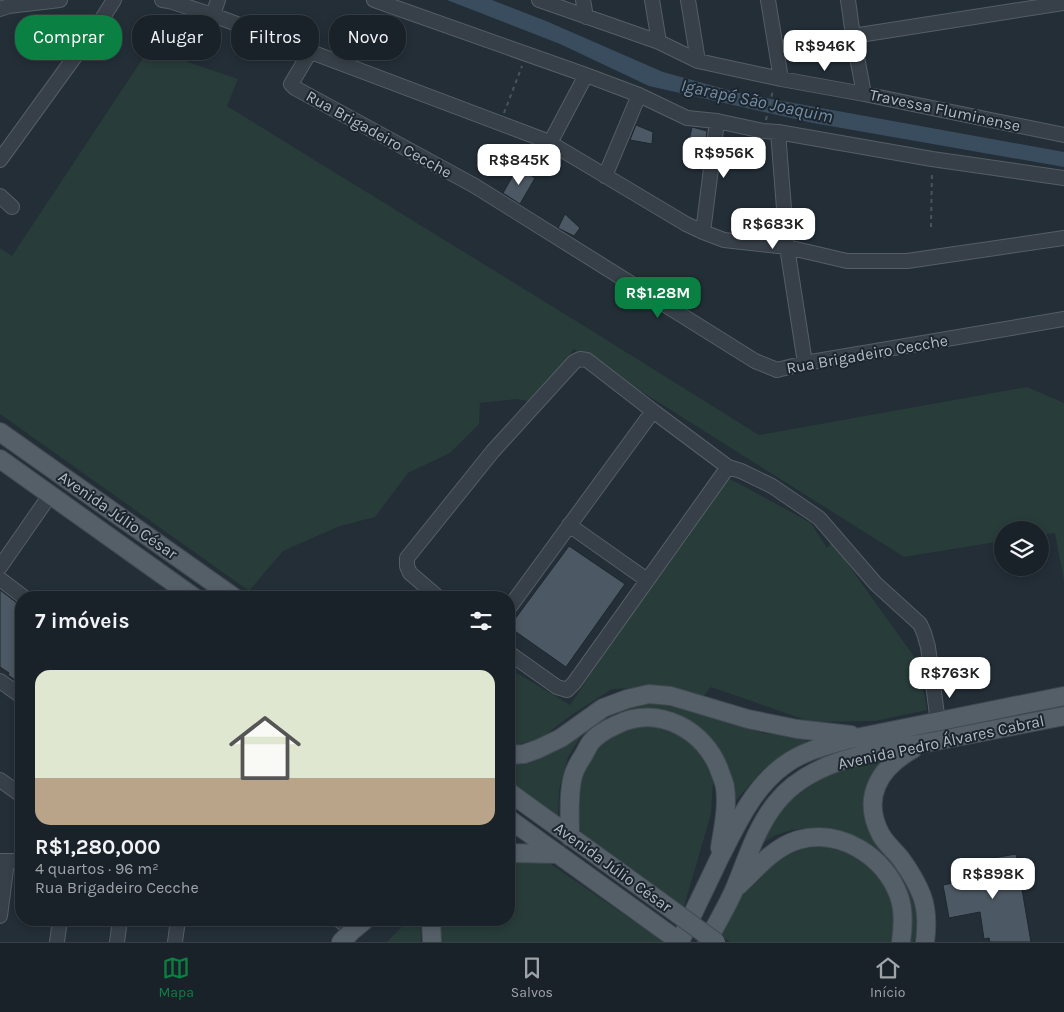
<!DOCTYPE html>
<html lang="pt">
<meta charset="utf-8">
<style>
body{margin:0;font-family:Karla,sans-serif;background:#272f35;color:#f1f3f6;height:100vh;display:flex;flex-direction:column;font-size:19px;white-space:nowrap}
*{box-sizing:border-box;margin:0}
p{font-size:16px;color:#9fa4a8}
.icon{flex:none;width:28px;height:28px;fill:none;stroke:currentColor;stroke-width:2;stroke-linecap:round;stroke-linejoin:round}
.map{position:relative;flex:1;overflow:hidden}
.panel{position:absolute;left:15px;top:591px;width:500px;height:335px;display:flex;flex-direction:column;background:#1a2229;border-radius:20px;box-shadow:0 2px 8px #0003,0 0 0 1px #383f46}
.panel>*{flex:none}
.top-card{position:absolute;left:15px;top:15px;width:500px;height:45px;display:flex;gap:10px}
.buttons{position:absolute;left:994px;top:521px;display:grid;gap:10px}
.buttons a{display:grid;place-items:center;width:55px;height:55px;border-radius:50%;background:#1a2229;box-shadow:0 2px 8px #0003,0 0 0 1px #383f46;font-size:25px}
.price{position:absolute;translate:-50% -42px;padding:0 11px;border-radius:10px;background:#fff;color:#222;font-size:16px;line-height:32px;filter:drop-shadow(0 1px 2px #0008)}
.price::after{content:'';position:absolute;left:50%;top:30px;width:15px;height:11px;margin-left:-8px;background:inherit;clip-path:polygon(0 0,100% 0,50% 100%)}
.price.selected{background:#0b8043;color:#fff}
ul{padding:0;list-style:none}
li{display:grid;align-content:center;gap:10px;height:265px;padding:0 20px}
li span{display:grid;place-items:center;height:155px;border-radius:15px;color:#555}
li>.icon{margin-inline-start:auto}
span .icon{width:90px;height:90px;fill:#fffc;stroke-width:1}
li b{font-size:21px}
h2{display:flex;justify-content:space-between;align-items:center;height:60px;padding:0 20px;font-size:21px}
.pill{padding:0 18px;border-radius:20px;background:#1a2229;box-shadow:0 2px 8px #0003,0 0 0 1px #383f46;font-size:18px;line-height:45px}
.pill.selected{background:#0b8043;color:#fff}
.dock{display:flex;justify-content:space-around;align-items:center;height:70px;border-top:1px solid #383f46;background:#1a2229;font-size:14px;color:#9fa4a8}
.dock a{display:grid;justify-items:center;gap:2px}
.dock .selected{color:#0b8043}
.map>svg:first-child{display:block}
.green{fill:#283c3a}
.water{fill:#3a4d5f}
.building{fill:#4c5863;stroke:#1e272f}
.lines{fill:none;stroke-linecap:round;stroke-linejoin:round}
.minor-casing{stroke:#555e66;stroke-width:16}
.major-casing{stroke:#404951;stroke-width:20}
.path{stroke:#455757;stroke-width:2;stroke-dasharray:4 4;stroke-linecap:butt}
.minor{stroke:#374048;stroke-width:14}
.major{stroke:#555f68;stroke-width:18}
.major-bridge-casing{stroke:#404951;stroke-width:20;stroke-linecap:butt}
.major-bridge{stroke:#555f68;stroke-width:18}
.labels{text-anchor:middle;dominant-baseline:central;stroke-width:4;stroke-linejoin:round;paint-order:stroke}
.street-label{font-size:16px;fill:#b2bbc4;stroke:#1c252d}
.water-label{font-size:18px;font-style:italic;fill:#758ea5;stroke:#1c252d}
</style>
<div class="map">
<svg width="1064" height="942" viewBox="0 0 1064 942">
<rect width="100%" height="100%" fill="#232e37"/>
<path class="green" d="M149 49 238 79 227 106 589 329 759 435 1027 387 1064 403V581L1055 533 1040 535V530H1002V541L904 557 574 349 532 402 517 399 480 403 479 424 450 453 408 473 375 517 340 526 283 551 249 591 0 414V248L12 256Z
M727 478 738 483 811 523 827 548 832 542 918 662 927 710 875 721 811 722 711 687 701 699 663 687 612 689 573 714 541 738 513 746 509 745V683L517 673 570 705 624 625 683 544Z
M632 703 669 704 709 715 762 733 805 737 807 745 782 756 763 770 730 807 712 742 695 725 671 711 642 708 618 712 597 720 581 736 568 757 559 790 558 818 509 784V762Z
M648 725 675 729 691 743 705 762 713 782 711 814 683 910 575 831 580 770 598 743 624 726Z
M886 759 867 784 863 809 868 831 895 865 913 897 918 926 914 942H909L910 915 855 837 832 829 791 830 774 836 754 849 785 805 822 777 858 766Z
M827 846 858 856 877 875 894 900V937L892 942H730L718 934 745 886 774 858 799 848Z
M509 859 548 862 664 942H442L438 930 441 920H509Z
M409 920H420L421 942H387Z"/>
<path class="water" d="M447 0H492L546 21 663 72 739 93 1064 152V167L813 123 649 86 560 44Z"/>
<path class="building" d="M636 125 653 132 652 144 630 140Z
M692 127 707 131 705 149 688 145Z
M518 167 535 178 520 204 503 193Z
M565 214 580 228 574 236 558 228Z
M569 546 625 584 566 667 509 627Z
M0 590 21 606V678L18 682 8 675 9 673 0 667Z
M1016 854 1031 942H990L989 938 984 939 980 912 949 918 943 885 979 878 976 861Z"/>
<g class="lines">
<g class="minor-casing">
<path id="minor" d="M162 0 169 1 213 15 547 141 686 224 703 232 724 240 787 247 847 261H907L1064 238
M374 0 586 75 639 95 687 118 717 121 763 131 778 132 932 159 1064 178
M539 0 659 42 698 61 781 79 864 94 1064 135
M583 0 586 17
M652 0 659 42
M688 0 698 61
M768 0 781 79
M848 0 853 36 864 94
M0 9 9 6 60 0
M213 15 218 0
M853 36 1064 3
M310 52 291 84 295 88 475 186 755 361 777 370 805 363 1064 319
M778 132 787 247 805 363
M550 143 586 75
M0 160 100 22 114 0
M605 176 639 95
M0 196 12 207
M703 232 717 121
M653 411 728 467
M569 525 647 580
M0 567 50 495
M0 579 25 598
M439 598 410 573 407 566V558L493 451 574 362 580 359 587 360 653 411 509 608
M509 653 557 687 567 690 574 683 728 467 741 471 772 486 819 518 876 584 920 624 924 633 928 647 938 722
M0 681 21 696
M0 780 21 795
M0 861H21
M0 916 7 861
M339 920 353 930
M57 942 60 920
M117 942 120 920
M175 942 178 920"/>
</g>
<g class="major-casing">
<path id="major" d="M0 432 235 598
M0 459 195 598
M913 749C879 768 861 798 881 835 887 845 895 851 901 859 909 870 917 883 922 896 927 910 927 927 925 942
M509 755 524 754 538 749 561 738 603 708 627 699 649 694 671 696 748 719 797 729 851 735
M509 792 657 899
M509 819 680 942
M570 837C570 817 568 795 573 776 575 769 579 762 583 756 586 751 588 746 591 742 597 735 607 729 616 725 658 704 706 730 720 772 722 777 724 782 725 787 728 807 723 828 720 848
M509 853 558 854
M738 886C756 869 774 847 798 840 841 828 885 857 899 896 904 910 903 928 901 942
M431 920 432 942
M341 942 353 930 365 920
M680 942C692 914 706 887 719 859 736 826 752 789 783 766 801 752 824 746 846 740L1064 696
M707 942C716 924 727 907 735 888 747 859 756 828 776 803 814 755 885 751 941 740 982 732 1023 724 1064 716"/>
</g>
<path class="path" d="M504 113 522 66
M766 120 773 90
M931 227 932 171"/>
<use href="#minor" class="minor"/>
<use href="#major" class="major"/>
<g class="major-bridge-casing">
<path id="major-bridge" d="M657 899 716 942"/>
</g>
<use href="#major-bridge" class="major-bridge"/>
</g>
<g class="labels">
<g class="street-label">
<text transform="translate(945 110) rotate(12)">Travessa Fluminense</text>
<text transform="translate(379 134) rotate(29)">Rua Brigadeiro Cecche</text>
<text transform="translate(867 354) rotate(-10)">Rua Brigadeiro Cecche</text>
<text transform="translate(118 515) rotate(35)">Avenida Júlio César</text>
<text transform="translate(941 742) rotate(-12)">Avenida Pedro Álvares Cabral</text>
<text transform="translate(613 867) rotate(36)">Avenida Júlio César</text>
</g>
<g class="water-label">
<text transform="translate(757 101) rotate(12)">Igarapé São Joaquim</text>
</g>
</g>
</svg>
<div class="buttons">
<a><svg class="icon" aria-label="layers" viewBox="0 0 24 24"><path d="M12 4l9 5-9 5-9-5zM3 14l9 5 9-5"/></svg></a>
</div>
<b class="price" style="left:825px;top:72px">R$946K</b>
<b class="price" style="left:724px;top:179px">R$956K</b>
<b class="price" style="left:519px;top:186px">R$845K</b>
<b class="price" style="left:773px;top:250px">R$683K</b>
<b class="price selected" style="left:658px;top:319px">R$1.28M</b>
<b class="price" style="left:950px;top:699px">R$763K</b>
<b class="price" style="left:993px;top:900px">R$898K</b>
<div class="top-card">
<a class="pill selected">Comprar</a>
<a class="pill">Alugar</a>
<a class="pill">Filtros</a>
<a class="pill">Novo</a>
</div>
<section class="panel">
<h2>7 imóveis<svg class="icon" aria-label="filters" viewBox="0 0 24 24"><path d="M4 7h16M4 17h16"/><circle cx="9" cy="7" r="2"/><circle cx="15" cy="17" r="2"/></svg></h2>
<ul>
<li><span style="background:linear-gradient(#dfe7d0 70%,#b9a48a 0)"><svg class="icon" aria-label="home" viewBox="0 0 24 24"><path d="M3 11l9-7 9 7M6 9v11h12V9"/></svg></span><div><b>R$1,280,000</b><p>4 quartos · 96 m²</p><p>Rua Brigadeiro Cecche</p></div></li>
</ul>
</section>
</div>
<nav class="dock">
<a class="selected"><svg class="icon" aria-label="map" viewBox="0 0 24 24"><path d="M3 6l6-2 6 2 6-2v14l-6 2-6-2-6 2zM9 4v14M15 6v14"/></svg>Mapa</a>
<a><svg class="icon" aria-label="saved" viewBox="0 0 24 24"><path d="M7 4h10v16l-5-4-5 4z"/></svg>Salvos</a>
<a><svg class="icon" aria-label="home" viewBox="0 0 24 24"><path d="M3 11l9-7 9 7M6 9v11h12V9"/></svg>Início</a>
</nav>
